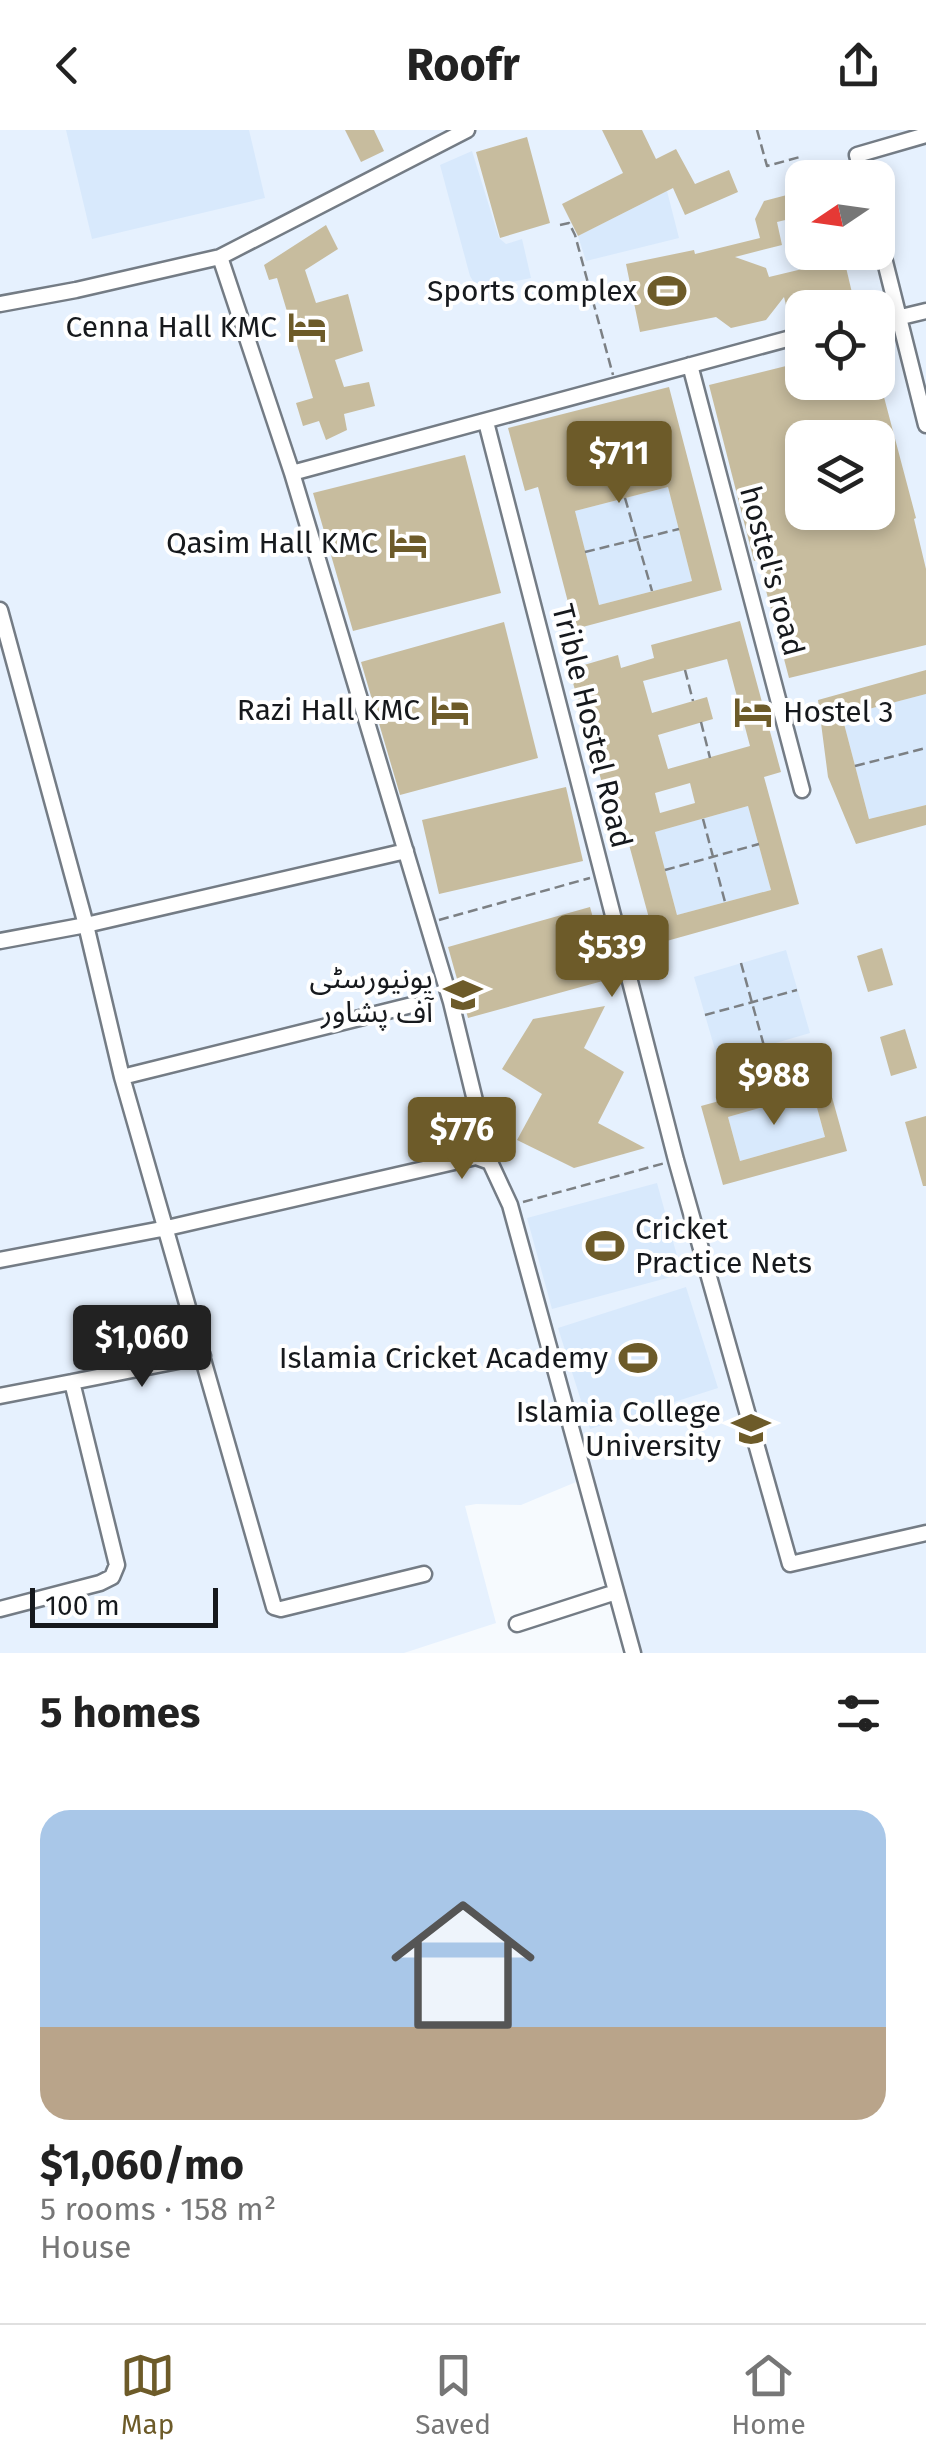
<!DOCTYPE html>
<meta charset="utf-8">
<style>
body{margin:0;font-family:"Fira Sans","Noto Sans Arabic",sans-serif;background:#f2f2f2;color:#222;height:100vh;display:flex;flex-direction:column;font-size:38px;white-space:nowrap}
*{box-sizing:border-box;margin:0}
p{font-size:32px;color:#767676}
.icon{flex:none;width:55px;height:55px;fill:none;stroke:currentColor;stroke-width:2;stroke-linecap:round;stroke-linejoin:round}
.map{position:relative;height:1523px;overflow:hidden}
.drawer{display:flex;flex-direction:column;background:#fff;flex:1}
.drawer>*{flex:none}
.needle{width:65px;rotate:257deg}
.fabs{position:absolute;left:785px;top:30px;display:grid;gap:20px}
.fabs a{display:grid;place-items:center;width:110px;height:110px;border-radius:20px;background:#fff;box-shadow:0 5px 15px #0003;font-size:50px}
.scale{position:absolute;left:30px;bottom:25px;width:188px;box-sizing:border-box;padding-left:10px;border:5px solid #16191d;border-top:0;font-size:28px;line-height:35px;white-space:nowrap;color:#16191d;-webkit-text-stroke:8px #fff;paint-order:stroke}
.price{position:absolute;translate:-50% -85px;padding:0 22px;border-radius:10px;background:#6d5b29;color:#fff;font-size:32px;line-height:65px;filter:drop-shadow(0 2px 5px #0008)}
.price::after{content:'';position:absolute;left:50%;top:60px;width:30px;height:22px;margin-left:-15px;background:inherit;clip-path:polygon(0 0,100% 0,50% 100%)}
.price.on{background:#222;color:#fff}
ul{padding:0;list-style:none}
li{display:grid;align-content:center;gap:20px;height:530px;padding:0 40px}
li+li{border-top:2px solid #e0e0e0}
li span{display:grid;place-items:center;height:310px;border-radius:30px;color:#555}
li>.icon{margin-inline-start:auto}
span .icon{width:180px;height:180px;fill:#fffc;stroke-width:1}
li b{font-size:42px}
h2{display:flex;justify-content:space-between;align-items:center;height:120px;padding:0 40px;font-size:42px}
header{display:flex;justify-content:space-between;align-items:center;height:130px;padding:0 40px;background:#fff;font-size:45px;font-weight:700}
.dock{display:flex;justify-content:space-around;align-items:center;height:140px;border-top:2px solid #e0e0e0;background:#fff;font-size:28px;color:#767676}
.dock a{display:grid;justify-items:center;gap:5px}
.dock .on{color:#6d5b29}
.map>svg:first-child{display:block}
.built{fill:#e6f1fe;fill-rule:evenodd}
.green{fill:#d8e9fc}
.building{fill:#c7bc9e;fill-rule:evenodd}
.lines{fill:none;stroke-linecap:round;stroke-linejoin:round}
.minor-casing{stroke:#747c85;stroke-width:19}
.path{stroke:#7c8084;stroke-width:2.5;stroke-dasharray:10 5;stroke-linecap:butt}
.minor{stroke:#fff;stroke-width:14}
.labels{text-anchor:middle;dominant-baseline:central;stroke-width:8;stroke-linejoin:round;paint-order:stroke}
.poi-label{font-size:30px;fill:#16191d;stroke:#fff;text-anchor:end}
.street-label{font-size:30px;fill:#16191d;stroke:#fff}
</style>
<header><svg class="icon" aria-label="back" viewBox="0 0 24 24"><path d="M15 5l-7 7 7 7"/></svg>Roofr<svg class="icon" aria-label="share" viewBox="0 0 24 24"><path d="M12 15V3M7 8l5-5 5 5M5 13v7h14v-7"/></svg></header>
<div class="map">
<svg width="926" height="1523" viewBox="0 0 926 1523">
<rect width="100%" height="100%" fill="#f6fafe"/>
<path class="built" d="M0 0H926V1523H640L588 1347 521 1375 476 1374 465 1376 496 1493 404 1523H0ZM802 48H878V122H802ZM802 178H878V252H802ZM802 308H878V382H802Z"/>
<path class="green" d="M66 0H249L265 68 92 109Z
M472 21 499 108 506 114 522 109 531 148 478 159 470 146 440 35Z
M667 61 679 108 586 131 578 106Z
M668 357 692 451 599 475 575 381Z
M926 564V675L869 689 842 586Z
M748 676 771 760 677 785 655 702Z
M786 820 810 903 718 930 694 847Z
M813 963 825 1007 740 1031 728 987Z
M657 1053 682 1144 552 1179 527 1088Z
M686 1157 718 1258 590 1299 558 1198Z"/>
<path class="building" d="M345 0H374L384 21 361 32Z
M602 0H642L656 29 676 19 695 54 729 40 738 62 685 85 673 58 578 106 562 74 623 43Z
M527 7 550 93 500 108 476 22Z
M802 61V86L777 92 782 115 735 127 766 138 769 147 844 129 853 167 788 183 784 167 766 190 731 198 716 187 640 202 626 134 694 120 695 124 760 108 755 89 764 71Z
M326 95 338 119 305 140 316 173 348 164 363 221 335 230 344 257 369 252 375 276 344 284 347 300 326 310 319 291 303 296 296 273 313 268 277 148 269 150 264 135Z
M802 232V252H880L916 388 914 389 926 439V515L789 548 758 430 754 431 709 255ZM802 308H878V382H802Z
M669 257 722 460 575 499 538 357 525 361 508 298ZM668 357 692 451 599 475 575 381Z
M465 325 501 463 353 501 313 363Z
M740 491 781 642 764 647 799 774 656 814 618 674 609 677 573 553 588 548 584 535 618 525 621 538 654 528 651 515ZM727 529 750 616 668 639 658 605 713 589 707 567 652 583 643 551ZM690 653 695 673 660 683 655 663ZM748 676 771 760 677 785 655 702Z
M504 492 538 628 400 665 361 532Z
M926 540V564L842 586 869 689 926 675V695L856 714 828 647 818 570Z
M566 657 583 731 439 764 422 690Z
M590 777 610 849 468 888 448 817Z
M882 818 893 855 868 862 857 826Z
M605 876 584 918 624 942 598 993 645 1018 574 1038 517 1010 542 964 502 939 533 889Z
M905 899 917 938 891 946 880 907Z
M825 942 847 1021 723 1055 701 976ZM813 963 825 1007 740 1031 728 987Z
M926 986V1056H923L905 992Z"/>
<g class="lines">
<g class="minor-casing">
<path id="minor" d="M863 48 857 25 926 5
M878 104 926 295
M220 127 292 343 451 872 490 1032
M0 174 76 160 220 127 467 0
M897 188 926 181
M690 235 802 660
M486 292 676 1030 790 1434 926 1403
M292 343 802 205
M0 480 86 795 122 947 274 1477 281 1479 424 1444
M0 811 86 795 406 721
M122 947 412 875
M0 1130 167 1098 476 1027 490 1032 510 1075 633 1523
M72 1252 203 1226
M0 1266 72 1252 117 1435 112 1447 100 1453 0 1479
M517 1494 616 1462"/>
</g>
<path class="path" d="M757 0 767 36 800 27
M560 95 569 93 575 105 613 245
M625 368 652 461
M585 422 679 399
M685 540 693 571
M701 592 710 628
M855 636 926 618
M703 689 725 772
M665 740 759 714
M439 790 590 748
M741 833 764 916
M705 885 797 860
M523 1072 665 1033"/>
<use href="#minor" class="minor"/>
</g>
<defs>
<g id="stadium-bare" transform="scale(3)"><path d="M0-5a6.5 5 0 1 0 0 10a6.5 5 0 1 0 0-10ZM-3.5-1.8h7v3.6h-7Z" fill="#6d5b29" stroke="#fff" stroke-width="2.5" paint-order="stroke"/></g>
<g id="hotel-bare" transform="scale(3)"><path d="M-6-4.5h1.5V1H6V5H4.5V3h-9V5H-6ZM-4 0a1.8 1.8 0 1 1 3.6 0ZM.5 0V-2.5h3Q6-2.5 6 0Z" fill="#6d5b29" stroke="#fff" stroke-width="2.5" paint-order="stroke"/></g>
<g id="university-bare" transform="scale(3)"><path d="M0-5L7-2L0 1L-7-2ZM-4 1L0 2.5L4 1V4Q0 6-4 4Z" fill="#6d5b29" stroke="#fff" stroke-width="2.5" paint-order="stroke"/></g>
</defs>
<g fill-rule="evenodd">
<use href="#stadium-bare" x="667" y="161"/>
<use href="#hotel-bare" x="307" y="197"/>
<use href="#hotel-bare" x="408" y="413"/>
<use href="#hotel-bare" x="450" y="580"/>
<use href="#hotel-bare" x="753" y="582"/>
<use href="#university-bare" x="463" y="865"/>
<use href="#stadium-bare" x="605" y="1116"/>
<use href="#stadium-bare" x="638" y="1228"/>
<use href="#university-bare" x="751" y="1299"/>
</g>
<g class="labels">
<g class="poi-label">
<text x="637" y="161">Sports complex</text>
<text x="277" y="197">Cenna Hall KMC</text>
<text x="378" y="413">Qasim Hall KMC</text>
<text x="420" y="580">Razi Hall KMC</text>
<text x="783" y="582" text-anchor="start">Hostel 3</text>
<text x="433" y="848">یونیورسٹی<tspan x="433" dy="34">آف پشاور</tspan></text>
<text x="635" y="1099" text-anchor="start">Cricket<tspan x="635" dy="34">Practice Nets</tspan></text>
<text x="608" y="1228">Islamia Cricket Academy</text>
<text x="721" y="1282">Islamia College<tspan x="721" dy="34">University</tspan></text>
</g>
<g class="street-label">
<text transform="translate(772 441) rotate(75)">hostel's road</text>
<text transform="translate(592 596) rotate(76)">Trible Hostel Road</text>
</g>
</g>
</svg>
<div class="fabs">
<a><svg class="needle" viewBox="-14 -14 28 28"><path d="M0-13l5 13h-10z" fill="#e53935"/><path d="M0 13l5-13h-10z" fill="#767676"/></svg></a>
<a><svg class="icon" aria-label="locate" viewBox="0 0 24 24"><circle cx="12" cy="12" r="6"/><path d="M12 2v4M12 18v4M2 12h4M18 12h4"/></svg></a>
<a><svg class="icon" aria-label="layers" viewBox="0 0 24 24"><path d="M12 4l9 5-9 5-9-5zM3 14l9 5 9-5"/></svg></a>
</div>
<div class="scale">100 m</div>
<b class="price" style="left:619px;top:376px">$711</b>
<b class="price" style="left:612px;top:870px">$539</b>
<b class="price" style="left:774px;top:998px">$988</b>
<b class="price" style="left:462px;top:1052px">$776</b>
<b class="price on" style="left:142px;top:1260px">$1,060</b>
</div>
<section class="drawer">
<h2>5 homes<svg class="icon" aria-label="filters" viewBox="0 0 24 24"><path d="M4 7h16M4 17h16"/><circle cx="9" cy="7" r="2"/><circle cx="15" cy="17" r="2"/></svg></h2>
<ul>
<li><span style="background:linear-gradient(#a9c7e8 70%,#b9a48a 0)"><svg class="icon" aria-label="home" viewBox="0 0 24 24"><path d="M3 11l9-7 9 7M6 9v11h12V9"/></svg></span><div><b>$1,060/mo</b><p>5 rooms · 158 m²</p><p>House</p></div></li>
</ul>
</section>
<nav class="dock">
<a class="on"><svg class="icon" aria-label="map" viewBox="0 0 24 24"><path d="M3 6l6-2 6 2 6-2v14l-6 2-6-2-6 2zM9 4v14M15 6v14"/></svg>Map</a>
<a><svg class="icon" aria-label="saved" viewBox="0 0 24 24"><path d="M7 4h10v16l-5-4-5 4z"/></svg>Saved</a>
<a><svg class="icon" aria-label="home" viewBox="0 0 24 24"><path d="M3 11l9-7 9 7M6 9v11h12V9"/></svg>Home</a>
</nav>
